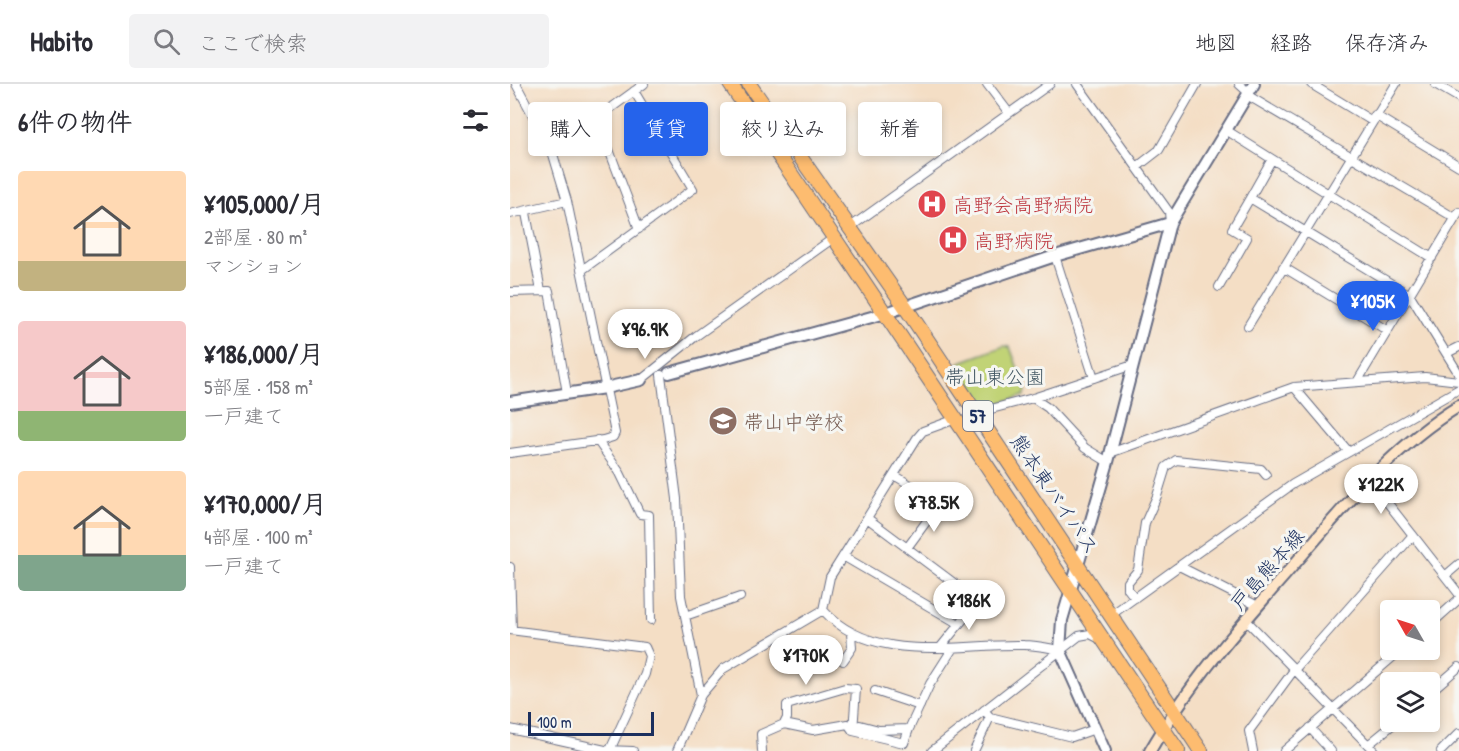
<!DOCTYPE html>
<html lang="ja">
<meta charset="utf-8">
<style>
body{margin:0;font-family:"Patrick Hand","Klee One",sans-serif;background:#f2f2f3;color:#2b2b33;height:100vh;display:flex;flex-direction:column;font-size:22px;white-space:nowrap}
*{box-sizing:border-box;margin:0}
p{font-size:20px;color:#7c7c81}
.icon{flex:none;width:33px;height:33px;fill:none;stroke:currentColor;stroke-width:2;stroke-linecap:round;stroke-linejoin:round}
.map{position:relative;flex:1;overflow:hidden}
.panel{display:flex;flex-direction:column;background:#fff;width:510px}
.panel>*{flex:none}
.top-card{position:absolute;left:18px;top:18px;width:570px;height:54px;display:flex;gap:12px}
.needle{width:39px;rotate:309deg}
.tools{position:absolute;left:870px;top:516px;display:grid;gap:12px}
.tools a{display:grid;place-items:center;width:60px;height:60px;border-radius:6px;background:#fff;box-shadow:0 3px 9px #0003;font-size:30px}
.scale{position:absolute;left:18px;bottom:15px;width:126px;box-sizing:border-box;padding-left:6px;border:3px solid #1b2f5e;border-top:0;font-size:16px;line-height:21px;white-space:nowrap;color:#1b2f5e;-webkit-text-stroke:4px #f6f6f2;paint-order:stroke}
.price{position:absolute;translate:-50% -51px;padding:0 14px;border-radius:21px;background:#fff;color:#222;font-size:20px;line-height:39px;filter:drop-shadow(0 2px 3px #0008)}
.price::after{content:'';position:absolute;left:50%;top:36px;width:18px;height:14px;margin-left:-9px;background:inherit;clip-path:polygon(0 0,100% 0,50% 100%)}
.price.on{background:#2563eb;color:#fff}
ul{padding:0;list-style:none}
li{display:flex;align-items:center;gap:18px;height:150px;padding:0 18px}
li span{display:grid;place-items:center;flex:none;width:168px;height:120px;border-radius:6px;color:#555}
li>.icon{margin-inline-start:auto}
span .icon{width:72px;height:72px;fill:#fffc;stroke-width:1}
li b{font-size:26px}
h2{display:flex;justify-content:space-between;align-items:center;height:72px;padding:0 18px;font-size:26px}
.tag{padding:0 21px;border-radius:6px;background:#fff;box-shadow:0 3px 9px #0003;font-size:21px;line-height:54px}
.tag.on{background:#2563eb;color:#fff}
header{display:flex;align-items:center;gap:36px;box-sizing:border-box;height:84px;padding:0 30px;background:#fff;border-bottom:2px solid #e1e1e2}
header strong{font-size:28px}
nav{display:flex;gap:33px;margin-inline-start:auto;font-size:21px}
.search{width:420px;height:54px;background:#f2f2f3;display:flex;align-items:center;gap:15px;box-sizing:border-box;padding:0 21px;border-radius:6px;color:#7c7c81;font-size:22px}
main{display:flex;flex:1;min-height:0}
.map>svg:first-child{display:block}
.green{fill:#c1d376;stroke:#6e816a;stroke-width:1.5}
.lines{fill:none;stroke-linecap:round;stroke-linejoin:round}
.minor-casing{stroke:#676c82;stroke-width:10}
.tertiary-casing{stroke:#676c82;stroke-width:14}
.secondary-casing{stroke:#676c82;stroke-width:14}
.trunk-casing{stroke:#676c82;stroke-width:16}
.minor{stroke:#fff;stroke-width:8}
.tertiary{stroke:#fff;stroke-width:10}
.secondary{stroke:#fee4c6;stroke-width:10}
.trunk{stroke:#fdbc70;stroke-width:14}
.labels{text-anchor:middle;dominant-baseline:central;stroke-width:6;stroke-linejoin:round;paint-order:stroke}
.shield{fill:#f6f6f2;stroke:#5d6b8a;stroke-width:1.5}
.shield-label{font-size:18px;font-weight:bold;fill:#1b2f5e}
.health-label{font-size:20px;fill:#be3a42;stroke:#f6f6f2;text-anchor:start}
.park-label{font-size:20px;fill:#445864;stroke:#f6f6f2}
.education-label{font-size:20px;fill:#785e54;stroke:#f6f6f2;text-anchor:start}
.street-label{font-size:20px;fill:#1b2f5e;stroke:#f6f6f2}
</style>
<header>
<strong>Habito</strong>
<div class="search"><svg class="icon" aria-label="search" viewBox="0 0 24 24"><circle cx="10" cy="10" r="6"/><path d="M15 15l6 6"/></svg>ここで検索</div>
<nav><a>地図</a><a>経路</a><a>保存済み</a></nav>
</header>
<main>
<section class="panel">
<h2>6件の物件<svg class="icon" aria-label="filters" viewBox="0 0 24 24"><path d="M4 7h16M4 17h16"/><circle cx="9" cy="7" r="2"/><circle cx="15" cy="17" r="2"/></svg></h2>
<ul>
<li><span style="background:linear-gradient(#ffd9b3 75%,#c2b280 0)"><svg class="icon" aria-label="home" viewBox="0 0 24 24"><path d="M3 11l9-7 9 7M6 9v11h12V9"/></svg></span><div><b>¥105,000/月</b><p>2部屋 · 80 m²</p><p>マンション</p></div></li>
<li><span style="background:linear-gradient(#f6c9c9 75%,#8fb573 0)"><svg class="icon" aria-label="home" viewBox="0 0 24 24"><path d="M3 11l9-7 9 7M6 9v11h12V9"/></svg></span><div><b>¥186,000/月</b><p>5部屋 · 158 m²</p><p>一戸建て</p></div></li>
<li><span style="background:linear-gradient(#ffd9b3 70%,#7fa58c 0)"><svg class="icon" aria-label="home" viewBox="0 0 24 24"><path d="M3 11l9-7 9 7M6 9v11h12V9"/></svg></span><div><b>¥170,000/月</b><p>4部屋 · 100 m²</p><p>一戸建て</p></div></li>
</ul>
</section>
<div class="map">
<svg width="949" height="667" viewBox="0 0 949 667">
<rect width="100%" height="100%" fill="#f6f6f2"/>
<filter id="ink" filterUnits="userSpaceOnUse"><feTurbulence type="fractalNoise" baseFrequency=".0167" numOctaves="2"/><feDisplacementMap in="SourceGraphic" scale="12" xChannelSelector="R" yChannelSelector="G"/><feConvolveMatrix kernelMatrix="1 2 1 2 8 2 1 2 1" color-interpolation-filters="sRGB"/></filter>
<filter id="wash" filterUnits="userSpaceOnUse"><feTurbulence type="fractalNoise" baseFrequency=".008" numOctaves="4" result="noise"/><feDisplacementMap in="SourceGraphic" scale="24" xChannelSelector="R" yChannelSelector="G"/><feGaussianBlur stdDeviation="1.35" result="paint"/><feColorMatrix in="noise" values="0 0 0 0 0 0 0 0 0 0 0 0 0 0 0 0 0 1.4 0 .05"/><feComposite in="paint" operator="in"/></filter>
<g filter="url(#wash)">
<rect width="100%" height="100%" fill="#f4dec5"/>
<path class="green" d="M494 262 500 263 516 307 514 312 476 323 448 279Z"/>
</g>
<g filter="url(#ink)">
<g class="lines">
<g class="minor-casing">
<path id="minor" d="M477 0 499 29
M567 0 659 128 660 139
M729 0 739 9
M801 0 862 37
M925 0 949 14
M737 11 945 134
M865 31 949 82
M87 34 129 145
M716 46 762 75 740 114 900 211 949 290
M42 67 134 0
M762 75 922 174
M627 83 649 66 687 0
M16 129 31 207
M0 130 57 117
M339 144 540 0
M545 172 584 294
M773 183 878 247
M72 186 183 105 124 7
M709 203 737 154 722 145 740 114
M0 208 39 207 57 309
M738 242 886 0
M937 269 949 263
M151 291 167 415 171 512 191 611
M131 296 186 252 325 153
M847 298 949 128
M784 303 839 368
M523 314 538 324 575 364 598 378
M466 329 523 314 623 281
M87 356 110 389 130 430 139 431 141 536
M0 369 93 356 103 353 105 349 57 117 42 67 6 0
M600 369 784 303 915 293 949 297
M384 391 430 419 397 464
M859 395 949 510
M357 434 468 517 430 564
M333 472 449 540
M669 482 748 522
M0 483 2 546
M935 492 949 480
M625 514 618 505V498L628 486 635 439 647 412 656 383 666 376 751 385 756 391
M313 526C363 582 449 559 514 561 526 561 539 564 550 566
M313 526 320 493 407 354 413 347 446 335
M601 531 783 400 949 305
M175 532 230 513
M736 536 864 667
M920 541 949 515
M0 546 135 563 139 572 135 590 100 666
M333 577 342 564 341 549
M365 607 410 622
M920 608 949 583
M474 626 480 633 562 653 585 645
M274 640 277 634V621L335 604 346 605 343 647
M800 644 821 667
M0 645 95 666 123 667
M399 645 420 600 443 564
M858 661 886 638
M167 667 191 611 213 585 313 526
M252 667 251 650 274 640 303 646 338 640 343 647 394 659 399 645 369 646 350 641
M422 667 569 552 580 550 590 555
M464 667 480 633
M743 667 739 647 784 586 903 451
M774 667 891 566
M931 667 949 649"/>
</g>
<g class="tertiary-casing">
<path id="tertiary" d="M159 289 376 229 545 172 660 139
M0 318 95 304 131 296
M595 667 550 566 552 536 598 378 660 139 744 0"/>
</g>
<g class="secondary-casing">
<path id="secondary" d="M640 667C679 599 731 541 782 483 833 424 882 363 949 322"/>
</g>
<g class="trunk-casing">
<path id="trunk" d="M220 0C371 221 518 445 668 667
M239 0 394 221 691 667"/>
</g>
<use href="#minor" class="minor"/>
<use href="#tertiary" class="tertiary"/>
<use href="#secondary" class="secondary"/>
<use href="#trunk" class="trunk"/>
</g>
</g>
<defs>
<g id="hospital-disc" transform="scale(1.5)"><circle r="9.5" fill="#e0444e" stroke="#f6f6f2"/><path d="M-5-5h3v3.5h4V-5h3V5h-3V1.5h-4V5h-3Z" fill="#fff"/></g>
<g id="school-disc" transform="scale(1.5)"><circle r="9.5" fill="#8d6e63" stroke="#f6f6f2"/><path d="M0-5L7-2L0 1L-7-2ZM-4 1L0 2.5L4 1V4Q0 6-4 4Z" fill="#fff"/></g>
</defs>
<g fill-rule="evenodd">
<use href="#hospital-disc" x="422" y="120"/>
<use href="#hospital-disc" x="443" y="156"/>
<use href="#school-disc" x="213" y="337"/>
</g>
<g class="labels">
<rect class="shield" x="453" y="317" width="30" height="30" rx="4.5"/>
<g class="shield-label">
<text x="468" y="332">57</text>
</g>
<g class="health-label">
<text x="443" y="120">高野会高野病院</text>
<text x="464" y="156">高野病院</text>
</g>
<g class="park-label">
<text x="485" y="292">帯山東公園</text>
</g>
<g class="education-label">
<text x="234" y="337">帯山中学校</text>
</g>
<g class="street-label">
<text transform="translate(545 410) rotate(56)">熊本東バイパス</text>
<text transform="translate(757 485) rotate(-49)">戸島熊本線</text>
</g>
</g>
</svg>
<div class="tools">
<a><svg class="needle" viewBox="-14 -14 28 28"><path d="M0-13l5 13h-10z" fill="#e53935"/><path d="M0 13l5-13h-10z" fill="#7c7c81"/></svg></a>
<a><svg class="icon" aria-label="layers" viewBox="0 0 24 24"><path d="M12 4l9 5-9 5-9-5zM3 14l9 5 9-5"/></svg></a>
</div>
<div class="scale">100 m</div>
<b class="price on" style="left:863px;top:248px">¥105K</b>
<b class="price" style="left:135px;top:276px">¥96.9K</b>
<b class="price" style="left:871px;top:431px">¥122K</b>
<b class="price" style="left:424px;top:449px">¥78.5K</b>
<b class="price" style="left:459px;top:547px">¥186K</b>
<b class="price" style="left:296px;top:602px">¥170K</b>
<div class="top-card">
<a class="tag">購入</a>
<a class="tag on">賃貸</a>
<a class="tag">絞り込み</a>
<a class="tag">新着</a>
</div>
</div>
</main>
